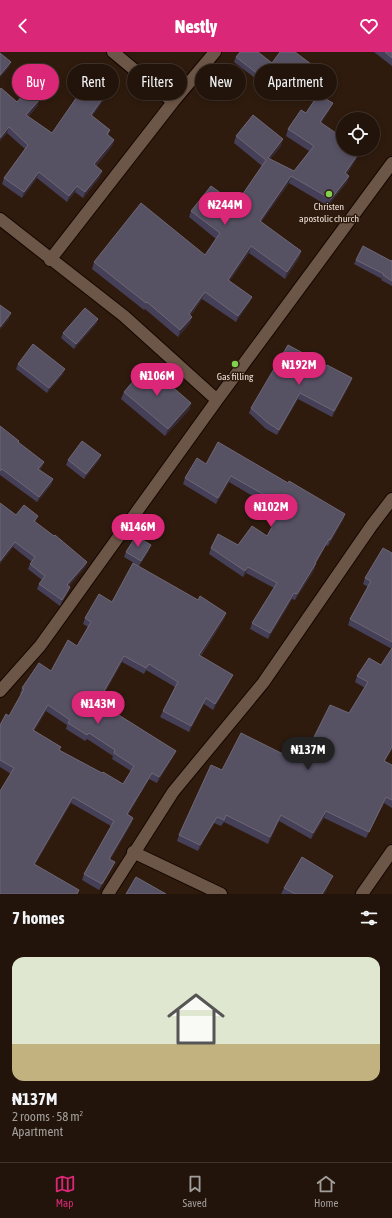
<!DOCTYPE html>
<meta charset="utf-8">
<style>
body{margin:0;font-family:"Asap Condensed",sans-serif;background:#2e2118;color:#f1f3f6;height:100vh;display:flex;flex-direction:column;font-size:15px;white-space:nowrap}
*{box-sizing:border-box;margin:0}
p{font-size:13px;color:#a29e9c}
.icon{flex:none;width:22px;height:22px;fill:none;stroke:currentColor;stroke-width:2;stroke-linecap:round;stroke-linejoin:round}
.map{position:relative;height:842px;overflow:hidden}
.panel{display:flex;flex-direction:column;background:#22140a;flex:1}
.panel>*{flex:none}
.top-card{position:absolute;left:12px;top:12px;width:368px;height:36px;display:flex;gap:8px}
.buttons{position:absolute;left:336px;top:60px;display:grid;gap:8px}
.buttons a{display:grid;place-items:center;width:44px;height:44px;border-radius:50%;background:#22140a;box-shadow:0 2px 6px #0003,0 0 0 1px #3f332b;font-size:20px}
.price{position:absolute;translate:-50% -34px;padding:0 9px;border-radius:14px;background:#db2777;color:#fff;font-size:13px;line-height:26px;filter:drop-shadow(0 1px 2px #0008)}
.price::after{content:'';position:absolute;left:50%;top:24px;width:12px;height:9px;margin-left:-6px;background:inherit;clip-path:polygon(0 0,100% 0,50% 100%)}
.price.active{background:#222;color:#fff}
ul{padding:0;list-style:none}
li{display:grid;align-content:center;gap:8px;height:212px;padding:0 12px}
li span{display:grid;place-items:center;height:124px;border-radius:12px;color:#555}
li>.icon{margin-inline-start:auto}
span .icon{width:72px;height:72px;fill:#fffc;stroke-width:1}
li b{font-size:17px}
h2{display:flex;justify-content:space-between;align-items:center;height:48px;padding:0 12px;font-size:17px}
.tag{padding:0 14px;border-radius:18px;background:#22140a;box-shadow:0 2px 6px #0003,0 0 0 1px #3f332b;font-size:14px;line-height:36px}
.tag.active{background:#db2777;color:#fff}
header{display:flex;justify-content:space-between;align-items:center;height:52px;padding:0 12px;background:#db2777;color:#fff;font-size:18px;font-weight:800}
.menu{display:flex;justify-content:space-around;align-items:center;height:56px;border-top:1px solid #3f332b;background:#22140a;font-size:11px;color:#a29e9c}
.menu a{display:grid;justify-items:center;gap:2px}
.menu .active{color:#db2777}
.map>svg:first-child{display:block}
.lines{fill:none;stroke-linecap:round;stroke-linejoin:round}
.street-casing{stroke:#150600;stroke-width:14}
.street{stroke:#6c5647;stroke-width:12}
.wall{fill:#454057;fill-rule:evenodd}
.shaded-wall{fill:#352a34}
.building{fill:#575164;stroke:#6e6776;fill-rule:evenodd}
.poi-dot{fill:#81d050;stroke:#2e1b0e;stroke-width:1.5}
.labels{text-anchor:middle;dominant-baseline:central;stroke-width:3;stroke-linejoin:round;paint-order:stroke}
.poi-label{font-size:10px;fill:#ebded5;stroke:#2e1b0e}
</style>
<header><svg class="icon" aria-label="back" viewBox="0 0 24 24"><path d="M15 5l-7 7 7 7"/></svg>Nestly<svg class="icon" aria-label="heart" viewBox="0 0 24 24"><path d="M12 20l-8-8c-3-5 5-10 8-4 3-6 11-1 8 4z"/></svg></header>
<div class="map">
<svg width="392" height="842" viewBox="0 0 392 842">
<rect width="100%" height="100%" fill="#2e1b0e"/>
<g class="lines">
<g class="street-casing">
<path id="street" d="M113 0 173 50
M0 167 124 264 217 348
M50 208 173 50 215 0
M0 639 40 594 217 348 392 111
M133 800 221 842
M108 842 173 740 263 631 372 473 392 447
M362 842 392 799"/>
</g>
<use href="#street" class="street"/>
</g>
<path class="wall" d="M374 0H392V14Z
M236 5 272 11 319 18 318 23 306 39 283 21 271 38 234 10Z
M0 38 17 50 38 53 28 65 52 81 85 46 108 42 92 64 110 78 108 83 114 88 112 94 96 114 100 125 83 146 75 140 67 150 37 126 22 146 2 132 4 126 25 97 7 81 0 89Z
M330 57 321 71 358 104 347 122 349 124 347 130 328 154 289 131 261 170 301 199 299 206 285 227 249 201 229 229 252 245 249 251 236 270 202 247 191 263 190 271 178 285 145 257 144 258 92 217 94 210 205 203 216 187 189 165 191 159 236 152 262 114 234 91 236 84 281 94 270 107 294 119 309 99 286 84 288 77 306 61Z
M356 208 391 209 392 208V234L381 228 382 227 354 212Z
M98 267 96 272 74 297 61 286 63 281Z
M18 312 63 322 47 341 16 317Z
M327 314 352 326 350 332 332 365 298 347 277 383 266 377 249 361 251 356Z
M124 340 191 351 189 358 165 384 121 347Z
M0 374 18 391 44 410 42 415 40 418 53 427 51 433 37 450 0 423Z
M101 403 99 408 84 427 66 413 68 408Z
M206 412 288 431 345 462 343 468 328 494 326 493 316 511 314 518 295 548 292 547 268 587 250 577 252 571 274 536 246 521 243 525 209 502 211 496 238 493 267 484 278 465 272 461 273 456 229 430 216 452 183 432 185 426Z
M0 451 16 463 38 464 35 470 87 510 85 515 69 534 70 535 68 540 60 554 37 537 39 532 42 528 28 517 30 512 32 510 13 495 0 512Z
M149 498 139 514 124 505 126 500Z
M392 501V697L385 709 392 713V756L384 751 366 786 324 766 311 787 279 769 268 792 224 770 221 774 214 771 198 799 177 789 179 783 222 718 297 709 303 707 349 661 365 636 355 630 357 624 381 613 392 597 348 573 350 567 368 535 363 532 365 526Z
M198 548 226 561 224 567 201 604 230 629 213 658 204 652 189 680 160 665 175 635 146 618 144 622 122 610 101 647 108 652 107 656 173 705 157 731 149 727 128 763 133 766 131 772 110 808 112 816 99 838 82 828 84 822 111 774 71 751 35 812 0 842 11 722 0 715V673L9 664 21 643 20 642 22 636 51 619 77 594 88 575 83 572 85 566 112 550ZM46 659 67 673 66 677 85 689 87 687 113 704 112 707 131 719 123 732 60 699 34 679Z
M330 830 324 842H281L284 836Z"/>
<path class="shaded-wall" d="M11 10 9 15 0 26V23Z
M285 16 283 21 271 38 272 33Z
M319 18 318 23 306 39 308 34Z
M110 36 108 42 89 69 91 63Z
M40 47 38 53 24 69 26 63Z
M333 51 330 57 318 77 320 70Z
M9 75 7 81 0 89V86Z
M283 87 281 94 266 112 268 106Z
M114 88 112 94 92 118 94 112Z
M361 98 358 104 343 128 345 121Z
M102 119 100 125 83 146 85 140Z
M39 120 37 126 22 146 24 140Z
M291 124 289 131 257 176 260 169Z
M349 124 347 130 328 154 331 147Z
M77 134 75 140 67 150 69 144Z
M251 194 249 201 226 235 228 228Z
M301 199 299 206 285 227 287 220Z
M205 240 202 247 187 269 189 262Z
M252 245 249 251 236 270 238 264Z
M11 261 9 267 0 278V275Z
M192 265 190 271 178 285 180 278Z
M98 267 96 272 74 297 76 292Z
M65 317 63 322 47 341 49 336Z
M352 326 350 332 332 365 334 359Z
M300 341 298 347 277 383 279 378Z
M191 351 189 358 165 384 168 377Z
M101 403 99 408 84 427 86 422Z
M44 410 42 415 36 422 38 417Z
M231 424 229 430 216 452 218 446Z
M53 427 51 433 37 450 39 445Z
M345 462 343 468 328 494 330 488Z
M329 487 326 493 315 513 316 511 314 518 295 548 297 542Z
M15 490 13 495 0 512V509Z
M151 493 149 498 139 514 141 509Z
M87 510 85 515 65 539 67 533Z
M248 515 246 521 243 525 245 519Z
M70 535 68 540 60 554 62 548Z
M294 541 292 547 268 587 270 581Z
M226 561 224 567 197 609 199 603Z
M124 604 122 610 97 652 100 646Z
M233 623 230 629 213 658 215 652Z
M206 646 204 652 189 680 191 674Z
M48 653 46 659 31 684 33 678Z
M392 695V697L382 715 384 709Z
M176 699 173 705 157 731 159 725Z
M152 721 149 727 125 768 127 762Z
M73 745 71 751 32 818 34 812Z
M386 745 384 751 366 786 369 780Z
M326 759 324 766 311 787 313 781Z
M281 763 279 769 268 792 270 785Z
M217 765 214 771 198 799 200 793Z
M133 766 131 772 107 813 109 807Z
M115 810 112 816 99 838 102 832Z
M333 824 324 842H322Z"/>
<path class="building" d="M240 0H258L272 11 280 0H295L319 18 308 34 285 16 272 33 236 5Z
M385 0H392V6Z
M0 1 11 10 0 23Z
M98 28 110 36 91 63 110 78 107 82 114 88 94 112 102 119 85 140 77 134 69 144 39 120 24 140 4 126 28 93 9 75 0 86V38L1 36 17 50 28 37 40 47 26 63 52 81 79 42 85 46Z
M318 43 333 51 320 70 343 86V97H360L361 98 345 121 349 124 331 147 291 124 260 169 301 199 287 220 251 194 228 228 252 245 238 264 205 240 189 262 192 265 180 278 147 250 146 251 94 210 141 151 205 203 220 181 191 159 211 134 236 152 266 108 236 84 253 63 283 87 268 106 294 119 314 94 288 77 301 58 306 61Z
M363 194 391 209 392 208V229L383 223 384 222 356 208Z
M0 253 11 261 0 275Z
M85 256 98 267 76 292 63 281Z
M33 292 65 317 49 336 18 312Z
M288 293 327 314V313L352 326 334 359 300 341 279 378 268 371 251 356Z
M147 313 191 351 168 377 124 340Z
M0 374 19 389 18 390 44 410 38 417 53 427 39 445 2 417 0 419Z
M82 389 101 403 86 422 68 408Z
M218 390 288 431 289 429 345 462 330 488 329 487 315 511H316L297 542 294 541 270 581 252 571 277 531 248 515 245 519 211 496 218 482 238 493 252 474 267 484 281 459 274 455 277 450 231 424 218 446 185 426 197 406 206 412Z
M0 451 16 463 24 453 38 464 34 469 54 484 55 483 87 510 67 533 70 535 62 548 39 532 45 524 30 512 35 505 15 490 0 509Z
M136 484 151 493 141 509 126 500Z
M383 496 392 501V590L350 567 371 529 365 526Z
M133 511 198 548 200 544 226 561 199 603 233 623 215 652 206 646 191 674 163 659 178 630 149 612 146 616 124 604 100 646 108 652 106 655 176 699 159 725 152 721 127 762 133 766 109 807 115 810 102 832 84 822 114 769 73 745 34 812 79 838 77 842H0V739L14 716 0 708V673L6 662 9 664 24 637 22 636 39 611 51 619 68 588 77 594 91 570 85 566 99 542 112 550ZM48 653 70 668 68 671 87 683 89 681 115 698 114 701 134 714 123 732 103 720 102 721 59 698 61 695 33 678Z
M392 596V695L384 709 392 713V748L386 745 369 780 326 759 313 781 281 763 270 785 226 763 224 768 217 765 200 793 179 783 211 713 222 718 241 681 297 709 299 705 303 707 330 653 349 661 368 630 357 624 369 606 381 613Z
M302 805 333 824 322 842H295L284 836Z
M136 825 166 842H126Z"/>
<g class="poi-dot">
<circle cx="329" cy="142" r="4"/>
<circle cx="235" cy="312" r="4"/>
</g>
<g class="labels">
<g class="poi-label">
<text x="329" y="154">Christen<tspan x="329" dy="12">apostolic church</tspan></text>
<text x="235" y="324">Gas filling</text>
</g>
</g>
</svg>
<div class="buttons">
<a><svg class="icon" aria-label="locate" viewBox="0 0 24 24"><circle cx="12" cy="12" r="6"/><path d="M12 2v4M12 18v4M2 12h4M18 12h4"/></svg></a>
</div>
<b class="price" style="left:225px;top:174px">₦244M</b>
<b class="price" style="left:299px;top:334px">₦192M</b>
<b class="price" style="left:157px;top:345px">₦106M</b>
<b class="price" style="left:271px;top:476px">₦102M</b>
<b class="price" style="left:138px;top:496px">₦146M</b>
<b class="price" style="left:98px;top:673px">₦143M</b>
<b class="price active" style="left:308px;top:719px">₦137M</b>
<div class="top-card">
<a class="tag active">Buy</a>
<a class="tag">Rent</a>
<a class="tag">Filters</a>
<a class="tag">New</a>
<a class="tag">Apartment</a>
</div>
</div>
<section class="panel">
<h2>7 homes<svg class="icon" aria-label="filters" viewBox="0 0 24 24"><path d="M4 7h16M4 17h16"/><circle cx="9" cy="7" r="2"/><circle cx="15" cy="17" r="2"/></svg></h2>
<ul>
<li><span style="background:linear-gradient(#dfe7d0 70%,#c2b280 0)"><svg class="icon" aria-label="home" viewBox="0 0 24 24"><path d="M3 11l9-7 9 7M6 9v11h12V9"/></svg></span><div><b>₦137M</b><p>2 rooms · 58 m²</p><p>Apartment</p></div></li>
</ul>
</section>
<nav class="menu">
<a class="active"><svg class="icon" aria-label="map" viewBox="0 0 24 24"><path d="M3 6l6-2 6 2 6-2v14l-6 2-6-2-6 2zM9 4v14M15 6v14"/></svg>Map</a>
<a><svg class="icon" aria-label="saved" viewBox="0 0 24 24"><path d="M7 4h10v16l-5-4-5 4z"/></svg>Saved</a>
<a><svg class="icon" aria-label="home" viewBox="0 0 24 24"><path d="M3 11l9-7 9 7M6 9v11h12V9"/></svg>Home</a>
</nav>
